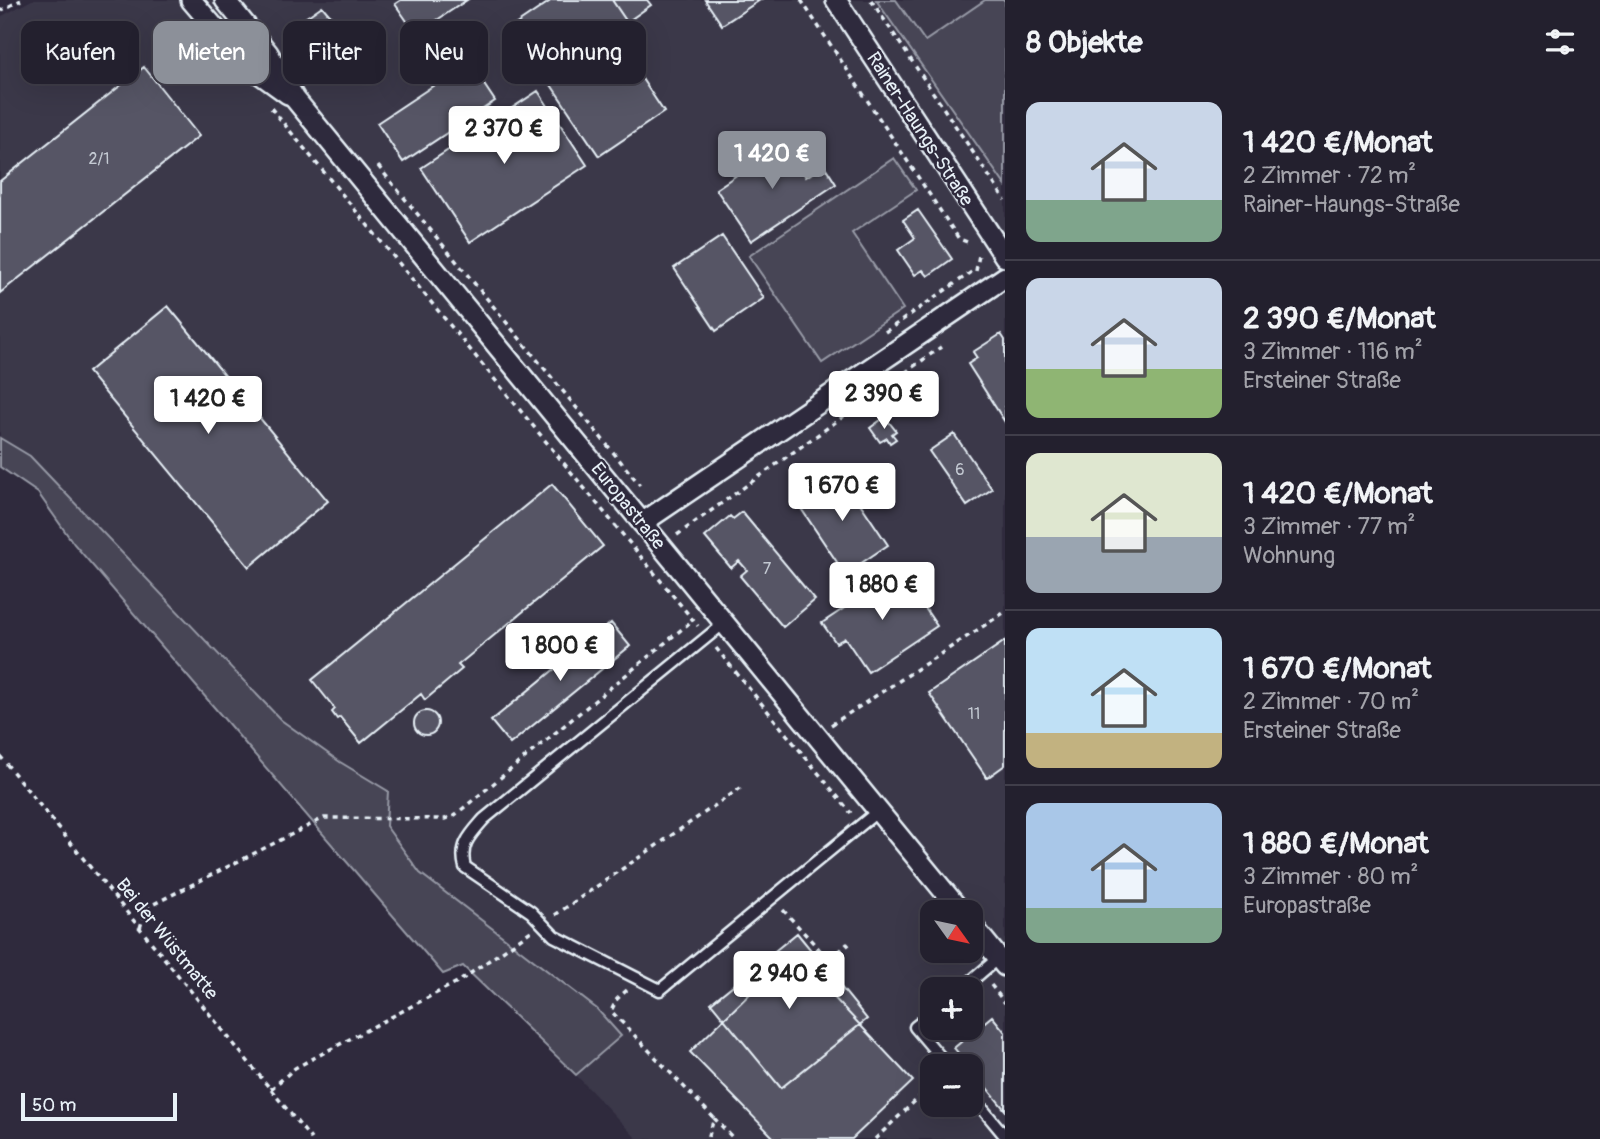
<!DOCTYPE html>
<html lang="de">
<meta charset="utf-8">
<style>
body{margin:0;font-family:Pangolin,sans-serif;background:#2f2d3a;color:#f1f3f6;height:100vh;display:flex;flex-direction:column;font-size:26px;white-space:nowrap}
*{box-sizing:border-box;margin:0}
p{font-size:23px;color:#a3a3aa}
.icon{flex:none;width:38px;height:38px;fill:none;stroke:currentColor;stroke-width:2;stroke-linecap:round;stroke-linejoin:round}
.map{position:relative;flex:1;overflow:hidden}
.side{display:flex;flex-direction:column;background:#23202e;width:595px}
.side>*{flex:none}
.guide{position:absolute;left:21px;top:21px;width:665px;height:63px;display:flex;gap:14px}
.needle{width:46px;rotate:123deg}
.fabs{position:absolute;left:920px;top:900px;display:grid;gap:14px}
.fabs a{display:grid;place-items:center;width:63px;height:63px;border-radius:14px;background:#23202e;box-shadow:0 7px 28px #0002,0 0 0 2px #403e4a;font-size:35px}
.scale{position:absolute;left:21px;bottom:18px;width:156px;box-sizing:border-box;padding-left:7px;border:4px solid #e8f1f8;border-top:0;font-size:19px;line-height:24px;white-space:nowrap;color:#e8f1f8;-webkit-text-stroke:5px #2f2a3d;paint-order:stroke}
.price{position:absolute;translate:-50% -60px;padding:0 16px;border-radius:7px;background:#fff;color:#222;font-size:23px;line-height:46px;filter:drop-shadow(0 2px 4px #0008)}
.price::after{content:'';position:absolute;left:50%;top:42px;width:21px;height:16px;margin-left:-10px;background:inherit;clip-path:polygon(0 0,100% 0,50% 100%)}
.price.on{background:#8c9099;color:#fff}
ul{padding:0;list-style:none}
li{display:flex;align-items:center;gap:21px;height:175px;padding:0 21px}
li+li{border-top:2px solid #403e4a}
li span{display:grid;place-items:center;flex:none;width:196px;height:140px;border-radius:14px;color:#555}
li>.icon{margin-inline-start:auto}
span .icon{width:84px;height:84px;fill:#fffc;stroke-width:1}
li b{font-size:30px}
h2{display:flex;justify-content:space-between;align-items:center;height:84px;padding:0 21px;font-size:30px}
.pill{padding:0 24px;border-radius:14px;background:#23202e;box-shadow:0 7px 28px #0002,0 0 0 2px #403e4a;font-size:24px;line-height:63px}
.pill.on{background:#8c9099;color:#fff}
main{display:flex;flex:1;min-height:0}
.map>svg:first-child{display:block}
.built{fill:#3b3749;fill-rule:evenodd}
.green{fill:#464455;stroke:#979aa6;stroke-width:2}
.building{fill:#575565;stroke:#e8f1f8;stroke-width:2}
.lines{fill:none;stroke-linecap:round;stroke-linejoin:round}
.service-casing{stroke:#e8f1f8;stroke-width:15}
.minor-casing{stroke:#e8f1f8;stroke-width:24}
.path{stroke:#e8f1f8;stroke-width:3.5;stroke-dasharray:5 5;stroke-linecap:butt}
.service{stroke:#2f2a3d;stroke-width:10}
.minor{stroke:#2f2a3d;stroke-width:19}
.labels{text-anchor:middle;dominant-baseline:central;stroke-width:5;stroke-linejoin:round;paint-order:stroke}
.number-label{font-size:16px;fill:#c4cad3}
.street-label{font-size:19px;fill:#e8f1f8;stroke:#2f2a3d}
</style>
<main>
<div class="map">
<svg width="1005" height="1139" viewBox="0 0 1005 1139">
<rect width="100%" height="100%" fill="#2f2a3d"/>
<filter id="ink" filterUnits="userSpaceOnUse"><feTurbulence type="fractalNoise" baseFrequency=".0143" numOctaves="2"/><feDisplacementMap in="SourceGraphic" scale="14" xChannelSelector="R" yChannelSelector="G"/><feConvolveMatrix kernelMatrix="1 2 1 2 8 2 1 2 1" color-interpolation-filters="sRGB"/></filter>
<g filter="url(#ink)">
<path class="built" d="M32 0H1005V1139H637L576 1075 621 1036 597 1009 420 873 386 826 388 791 340 762 281 720 30 456 0 438V17ZM933 912H971V950H933ZM933 989H971V1027H933ZM933 1066H971V1104H933Z"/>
<path class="green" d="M876 0H896L925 41 985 0H1005V185Z
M894 158 916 190 852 233 903 309 822 363 749 256Z
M0 438 30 456 281 720 340 762 388 791 386 826 420 873 597 1009 621 1036 576 1075 463 966 443 974 74 544 38 493 0 467Z"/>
<path class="building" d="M401 0H467L416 34 395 4Z
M552 0H612L627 22 611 32 664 112 599 156 512 27Z
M612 0H647L651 5 627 22Z
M705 0H760L722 25Z
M322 6 345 33 355 24 360 31 350 39 367 60 339 83 295 31V25Z
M469 62 495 101 403 162 377 123Z
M144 67 199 136 0 293V181Z
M538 91 587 165 470 242 421 168Z
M784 143 806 177 824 165 836 184 751 241 716 189Z
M918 210 952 259 928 276 923 270 915 275 898 250 915 238 903 220Z
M722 236 764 298 716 331 674 268Z
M168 306 328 501 249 567 88 372Z
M1001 334 1005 340V422L968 364 977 358 973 352Z
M885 417 896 431 892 434 896 439 890 443 887 438 880 442 870 428Z
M954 434 992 489 967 506 929 451Z
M839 472 888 545 845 574 796 501Z
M552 484 603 546 458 665 462 669 425 700 421 694 361 743 340 717 337 719 332 712 335 709 312 680Z
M742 512 815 600 783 627 740 576 747 570 739 561 731 568 705 537 730 516 733 519Z
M900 571 937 626 868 672 845 638 836 643 822 623Z
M611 623 630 646 510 744 491 721Z
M1005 641V765L987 778 929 693Z
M414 723a12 12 0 1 1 24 0a12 12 0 1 1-24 0Z
M797 933 867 1019 781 1088 711 1003Z
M792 953 913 1081 852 1139H775L690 1052Z
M992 1016 1005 1032V1110L954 1048Z"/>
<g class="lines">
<g class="service-casing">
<path id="service" d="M723 624 484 819C470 835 459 845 465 867L531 912 554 936 660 990 878 811
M962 989 998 958
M933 1013 915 1027 948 1066
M971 1095 1005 1136"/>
</g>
<g class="minor-casing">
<path id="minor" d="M191 0 245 63 288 94
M225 0 268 53 295 99 961 912
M836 0 1005 257
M642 523 1005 277
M971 924 1005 966"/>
</g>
<path class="path" d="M801 0 959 239 970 243
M871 0 1005 200
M0 11 21 0
M271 108 698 626
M378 166 640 485
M976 271 979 255
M885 332 976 269
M677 535 941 347
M716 648 851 813
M831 725 1005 612
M0 756 311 1139
M783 910 818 948 801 963
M555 915 742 787
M140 928 146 908 324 818 445 819 455 815 693 620
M818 948 829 961 847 944 852 950
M963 950 973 962
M991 985 1005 1003
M627 990 617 999 611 1011 714 1118 708 1139
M271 1089 295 1068 461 980 531 931
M714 1118 734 1139
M875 1139 933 1084"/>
<use href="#service" class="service"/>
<use href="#minor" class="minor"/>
</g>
</g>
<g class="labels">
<g class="number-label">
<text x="99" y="159">2/1</text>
<text x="960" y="470">6</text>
<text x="767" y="569">7</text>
<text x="974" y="714">11</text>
</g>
<g class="street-label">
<text transform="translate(920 129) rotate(57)">Rainer-Haungs-Straße</text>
<text transform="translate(628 506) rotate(51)">Europastraße</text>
<text transform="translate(167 939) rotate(51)">Bei der Wüstmatte</text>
</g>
</g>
</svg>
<div class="fabs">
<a><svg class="needle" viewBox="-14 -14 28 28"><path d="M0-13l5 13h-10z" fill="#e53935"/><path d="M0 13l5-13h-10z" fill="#a3a3aa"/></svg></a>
<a>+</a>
<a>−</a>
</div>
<div class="scale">50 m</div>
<b class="price" style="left:504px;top:166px">2 370 €</b>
<b class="price on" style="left:772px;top:191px">1 420 €</b>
<b class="price" style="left:884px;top:431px">2 390 €</b>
<b class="price" style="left:208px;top:436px">1 420 €</b>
<b class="price" style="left:842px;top:523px">1 670 €</b>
<b class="price" style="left:882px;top:622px">1 880 €</b>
<b class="price" style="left:560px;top:683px">1 800 €</b>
<b class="price" style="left:789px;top:1011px">2 940 €</b>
<div class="guide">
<a class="pill">Kaufen</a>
<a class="pill on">Mieten</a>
<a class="pill">Filter</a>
<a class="pill">Neu</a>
<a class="pill">Wohnung</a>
</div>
</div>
<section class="side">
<h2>8 Objekte<svg class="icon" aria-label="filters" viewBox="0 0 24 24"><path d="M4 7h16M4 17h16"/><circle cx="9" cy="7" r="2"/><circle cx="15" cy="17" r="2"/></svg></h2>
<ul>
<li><span style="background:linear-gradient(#c9d6e8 70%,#7fa58c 0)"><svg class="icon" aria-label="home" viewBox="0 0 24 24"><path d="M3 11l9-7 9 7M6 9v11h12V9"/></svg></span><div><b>1 420 €/Monat</b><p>2 Zimmer · 72 m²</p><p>Rainer-Haungs-Straße</p></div></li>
<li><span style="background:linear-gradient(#c9d6e8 65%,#8fb573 0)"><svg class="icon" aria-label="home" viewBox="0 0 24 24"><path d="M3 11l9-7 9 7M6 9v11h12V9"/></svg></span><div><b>2 390 €/Monat</b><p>3 Zimmer · 116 m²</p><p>Ersteiner Straße</p></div></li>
<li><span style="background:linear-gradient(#dfe7d0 60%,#9aa5b1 0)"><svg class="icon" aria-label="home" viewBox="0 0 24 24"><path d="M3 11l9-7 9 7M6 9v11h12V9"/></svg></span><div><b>1 420 €/Monat</b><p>3 Zimmer · 77 m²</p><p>Wohnung</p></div></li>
<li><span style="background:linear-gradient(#bfe0f5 75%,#c2b280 0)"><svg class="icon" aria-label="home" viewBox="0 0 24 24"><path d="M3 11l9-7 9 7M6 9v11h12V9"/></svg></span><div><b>1 670 €/Monat</b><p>2 Zimmer · 70 m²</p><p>Ersteiner Straße</p></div></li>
<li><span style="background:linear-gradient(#a9c7e8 75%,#7fa58c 0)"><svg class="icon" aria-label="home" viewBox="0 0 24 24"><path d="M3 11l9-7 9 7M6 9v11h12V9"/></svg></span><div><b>1 880 €/Monat</b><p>3 Zimmer · 80 m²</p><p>Europastraße</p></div></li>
</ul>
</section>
</main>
